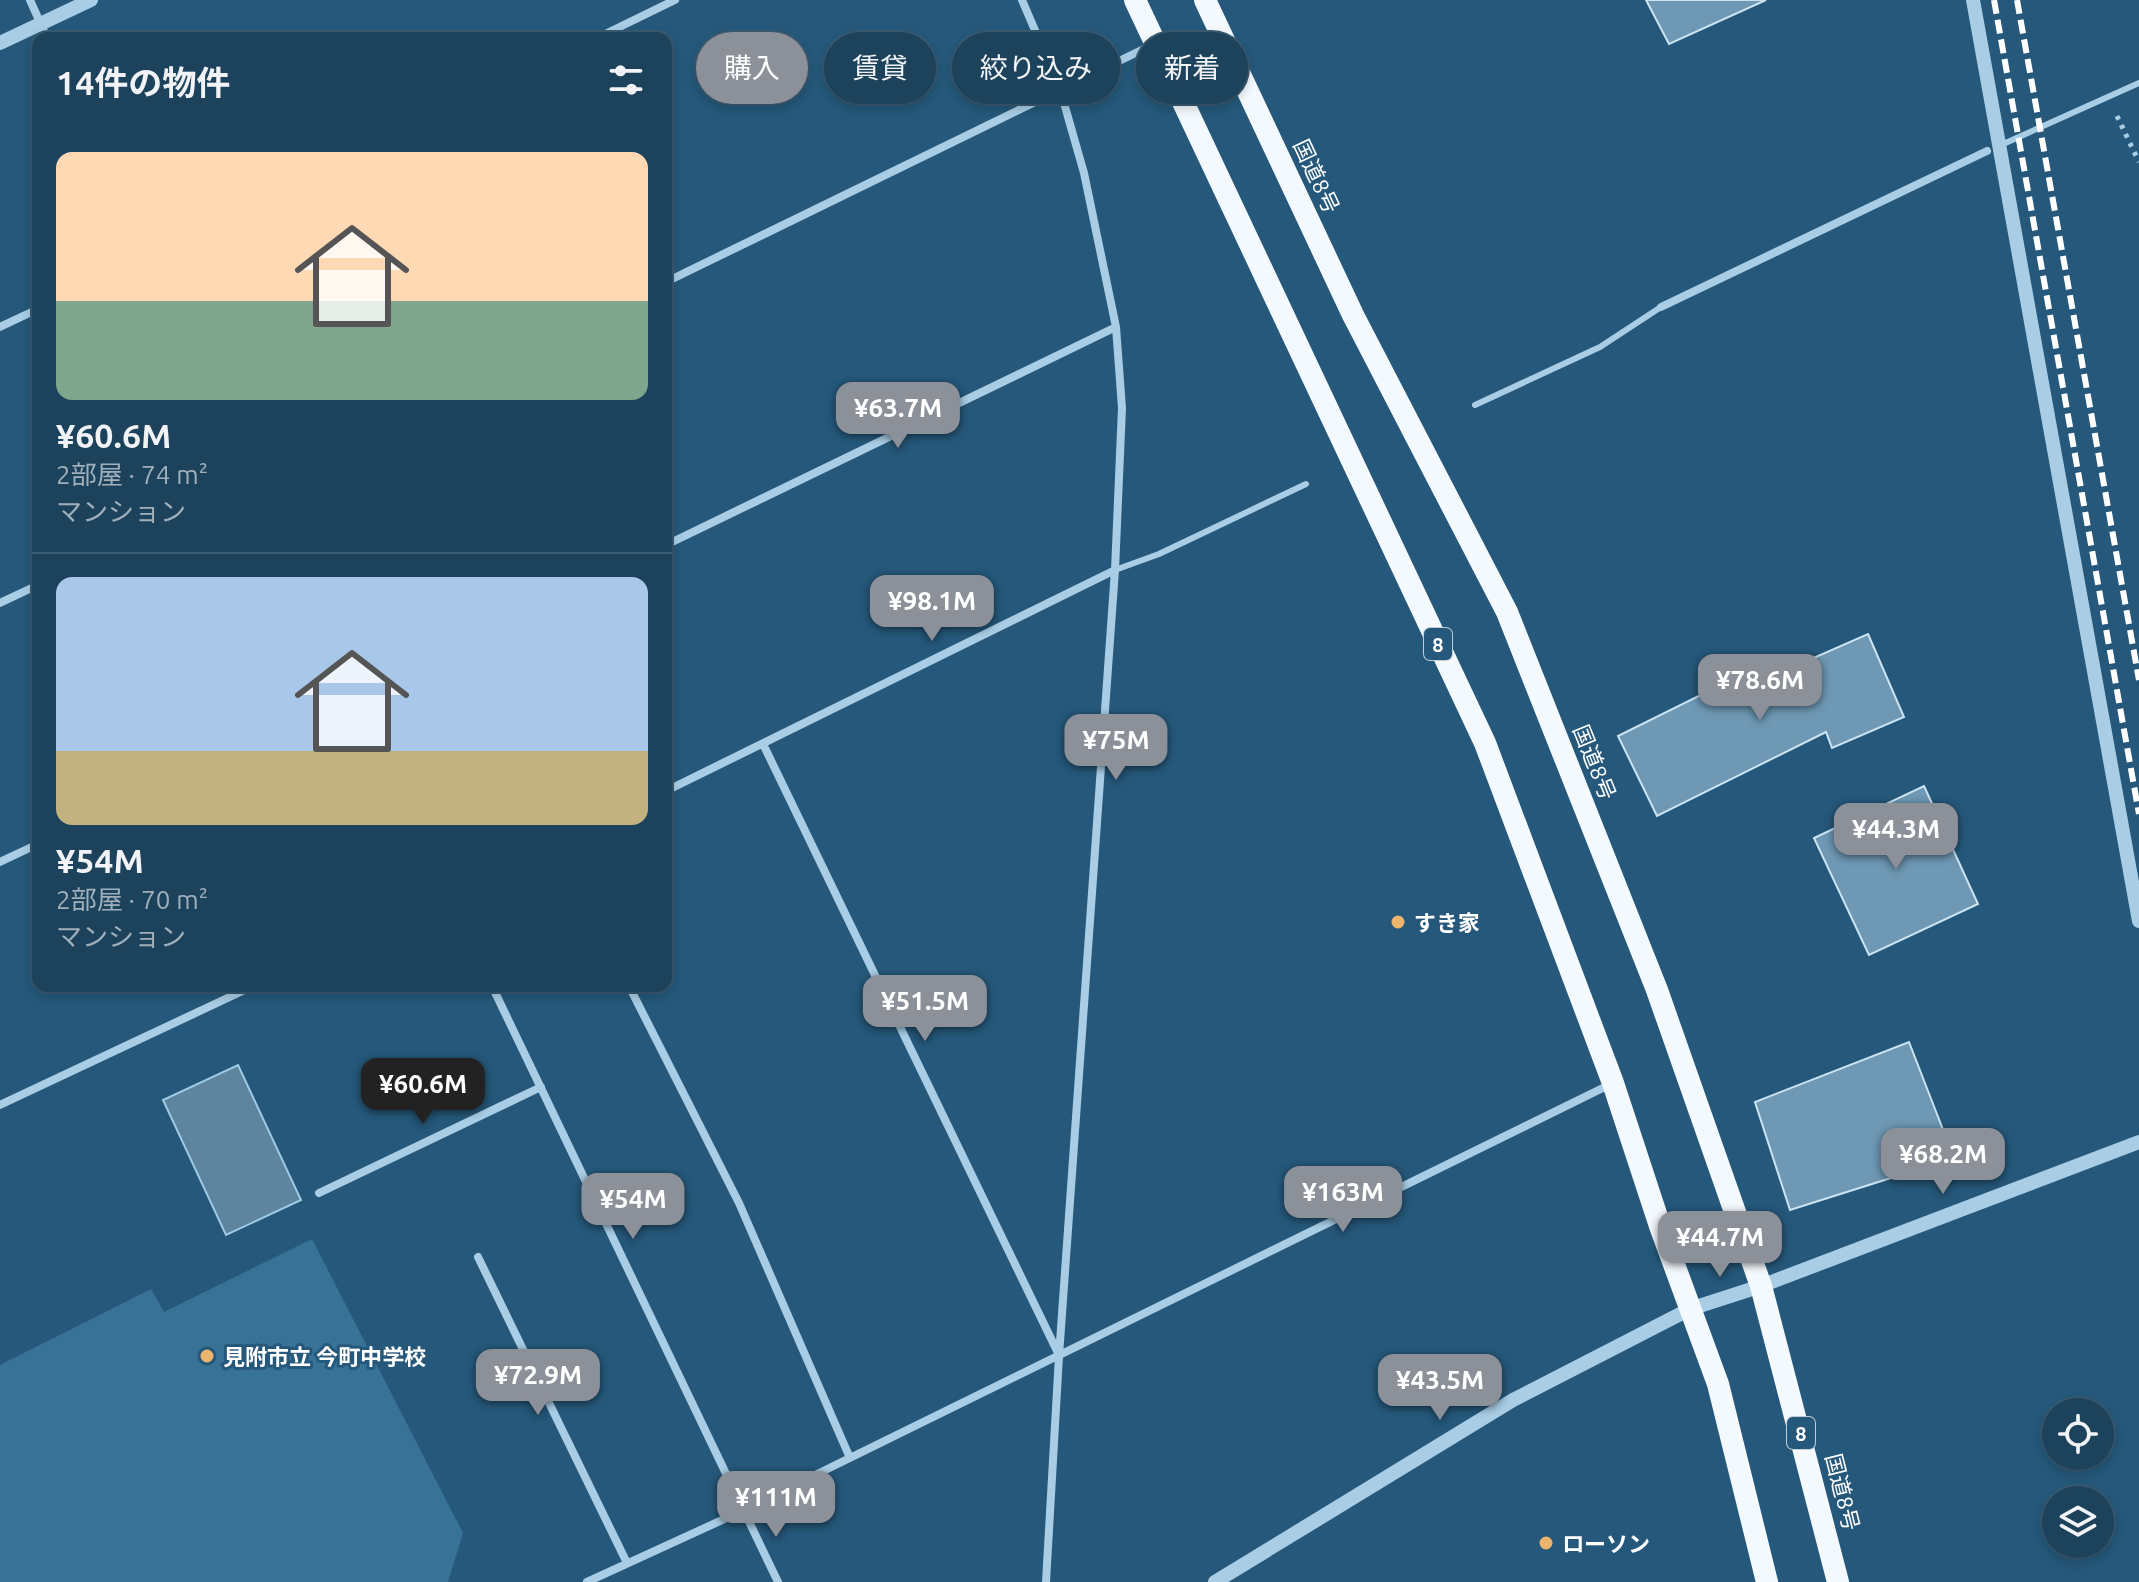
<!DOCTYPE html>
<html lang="ja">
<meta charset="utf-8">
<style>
body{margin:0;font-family:Ubuntu,"Noto Sans JP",sans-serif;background:#254962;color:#f1f3f6;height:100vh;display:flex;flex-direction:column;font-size:30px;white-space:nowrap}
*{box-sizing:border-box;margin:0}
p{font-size:26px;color:#a0b0bb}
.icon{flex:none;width:44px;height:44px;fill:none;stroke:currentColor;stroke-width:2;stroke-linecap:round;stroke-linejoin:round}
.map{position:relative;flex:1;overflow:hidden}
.side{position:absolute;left:32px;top:32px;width:640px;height:960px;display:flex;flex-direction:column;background:#1c425c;border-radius:16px;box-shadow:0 4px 12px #0003,0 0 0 2px #3a5b72}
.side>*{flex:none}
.top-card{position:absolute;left:696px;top:32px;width:760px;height:72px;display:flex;gap:16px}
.tools{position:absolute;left:2042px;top:1398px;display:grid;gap:16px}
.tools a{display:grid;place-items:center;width:72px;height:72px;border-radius:50%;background:#1c425c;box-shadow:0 4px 12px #0003,0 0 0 2px #3a5b72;font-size:40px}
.price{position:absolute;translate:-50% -68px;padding:0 18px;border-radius:16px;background:#8c9099;color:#fff;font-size:26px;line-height:52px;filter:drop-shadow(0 2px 4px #0008)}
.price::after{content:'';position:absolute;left:50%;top:48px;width:24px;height:18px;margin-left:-12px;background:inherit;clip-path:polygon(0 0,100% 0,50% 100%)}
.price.selected{background:#222;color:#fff}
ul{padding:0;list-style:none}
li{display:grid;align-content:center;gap:16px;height:424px;padding:0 24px}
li+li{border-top:2px solid #3a5b72}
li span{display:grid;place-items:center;height:248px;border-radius:16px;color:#555}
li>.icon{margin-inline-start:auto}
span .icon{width:144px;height:144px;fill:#fffc;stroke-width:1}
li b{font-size:34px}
h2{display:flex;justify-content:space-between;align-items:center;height:96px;padding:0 24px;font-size:34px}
.tag{padding:0 28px;border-radius:36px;background:#1c425c;box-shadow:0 4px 12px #0003,0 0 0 2px #3a5b72;font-size:28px;line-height:72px}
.tag.selected{background:#8c9099;color:#fff}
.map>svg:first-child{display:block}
.green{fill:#397297}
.water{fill:#5f849d;stroke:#9dcae4;stroke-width:2}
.building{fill:#6e98b4;stroke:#cbe4f3;stroke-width:2}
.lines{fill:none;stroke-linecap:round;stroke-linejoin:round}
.path{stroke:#a8cde4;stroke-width:5;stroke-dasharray:4 6;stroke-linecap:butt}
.service{stroke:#a8cde4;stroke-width:6}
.minor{stroke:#a8cde4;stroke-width:8}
.tertiary{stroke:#a8cde4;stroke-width:14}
.trunk{stroke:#f4f9fe;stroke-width:22}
.rail{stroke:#fff;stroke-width:6;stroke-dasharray:14 6;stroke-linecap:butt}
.poi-dot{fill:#edb46d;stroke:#25587a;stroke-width:3}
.labels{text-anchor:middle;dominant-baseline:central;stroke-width:6;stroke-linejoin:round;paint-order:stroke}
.shield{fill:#25587a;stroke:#becdd7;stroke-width:2}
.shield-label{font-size:20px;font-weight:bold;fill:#fff}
.street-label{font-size:22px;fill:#fff;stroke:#25587a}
.poi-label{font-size:22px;font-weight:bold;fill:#fff;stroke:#25587a;text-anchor:start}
</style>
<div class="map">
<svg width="2139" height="1582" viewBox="0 0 2139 1582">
<rect width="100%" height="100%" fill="#25587a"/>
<path class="green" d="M312 1239 463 1533 448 1582H0V1365L151 1289 164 1312Z"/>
<path class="water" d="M238 1065 301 1200 226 1235 163 1100Z"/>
<path class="building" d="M1646 0H1766L1669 44Z
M1868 634 1904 717 1832 748 1826 732 1657 816 1618 736 1759 666 1766 679Z
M1924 786 1978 904 1869 955 1814 838Z
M1909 1042 1954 1158 1790 1210 1755 1102Z"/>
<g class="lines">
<path class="path" d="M2117 116 2139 162"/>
<path class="service" d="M2001 145 2139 83
M1475 405 1600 347 1661 307
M1115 570 1159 554 1306 484"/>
<path class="minor" d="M30 0 47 38
M1022 0 1060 89 1084 173 1116 327 1122 408 1115 570 1059 1356 1046 1582
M597 38 675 0
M666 282 1154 44
M1661 307 1987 151
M0 327 38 309
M666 545 1116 327
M0 603 38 585
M763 744 1059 1355
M666 791 1115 570
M0 862 38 844
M492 986 778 1582
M629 986 739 1203 850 1458
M0 1105 253 986
M319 1193 541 1087
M478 1257 627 1563
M587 1582 744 1510 1613 1083"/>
<path class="tertiary" d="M1973 0 2139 921
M0 43 91 0
M1215 1582 1513 1400 1690 1309 1761 1286 2139 1142"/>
<path class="trunk" d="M1135 0 1485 743 1613 1083 1661 1229 1718 1384 1767 1582
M1205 0 1353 315 1507 612 1657 990 1761 1286 1838 1582"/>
<path class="rail" d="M1994 0 2139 814
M2017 0 2139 680"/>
</g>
<g class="poi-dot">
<circle cx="1398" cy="922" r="8"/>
<circle cx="207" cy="1356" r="8"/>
<circle cx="1546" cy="1543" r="8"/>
</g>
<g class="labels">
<g class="shield">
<rect x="1424" y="628" width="28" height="32" rx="6"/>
<rect x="1787" y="1417" width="28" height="32" rx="6"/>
</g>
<g class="shield-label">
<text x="1438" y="644">8</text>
<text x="1801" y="1433">8</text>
</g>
<g class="street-label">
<text transform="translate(1317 176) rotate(65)">国道8号</text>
<text transform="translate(1595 762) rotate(68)">国道8号</text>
<text transform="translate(1843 1492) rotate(76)">国道8号</text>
</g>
<g class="poi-label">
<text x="1414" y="922">すき家</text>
<text x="223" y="1356">見附市立 今町中学校</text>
<text x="1562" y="1543">ローソン</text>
</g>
</g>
</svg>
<div class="tools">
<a><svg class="icon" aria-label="locate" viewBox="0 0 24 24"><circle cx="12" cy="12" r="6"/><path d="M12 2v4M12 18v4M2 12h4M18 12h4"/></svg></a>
<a><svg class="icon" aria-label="layers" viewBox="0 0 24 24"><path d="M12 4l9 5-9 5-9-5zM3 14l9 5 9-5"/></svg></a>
</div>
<b class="price" style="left:898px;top:450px">¥63.7M</b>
<b class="price" style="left:932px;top:643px">¥98.1M</b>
<b class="price" style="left:1760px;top:722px">¥78.6M</b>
<b class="price" style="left:1116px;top:782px">¥75M</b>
<b class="price" style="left:1896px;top:871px">¥44.3M</b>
<b class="price" style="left:925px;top:1043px">¥51.5M</b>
<b class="price selected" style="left:423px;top:1126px">¥60.6M</b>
<b class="price" style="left:1943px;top:1196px">¥68.2M</b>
<b class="price" style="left:1343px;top:1234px">¥163M</b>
<b class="price" style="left:633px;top:1241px">¥54M</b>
<b class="price" style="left:1720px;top:1279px">¥44.7M</b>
<b class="price" style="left:538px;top:1417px">¥72.9M</b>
<b class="price" style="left:1440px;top:1422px">¥43.5M</b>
<b class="price" style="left:776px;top:1539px">¥111M</b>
<div class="top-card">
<a class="tag selected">購入</a>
<a class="tag">賃貸</a>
<a class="tag">絞り込み</a>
<a class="tag">新着</a>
</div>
<section class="side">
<h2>14件の物件<svg class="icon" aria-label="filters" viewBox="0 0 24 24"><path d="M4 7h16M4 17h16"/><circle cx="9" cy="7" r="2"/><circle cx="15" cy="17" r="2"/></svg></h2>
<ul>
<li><span style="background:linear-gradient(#ffd9b3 60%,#7fa58c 0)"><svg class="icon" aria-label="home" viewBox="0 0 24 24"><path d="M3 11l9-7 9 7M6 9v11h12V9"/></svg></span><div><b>¥60.6M</b><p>2部屋 · 74 m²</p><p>マンション</p></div></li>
<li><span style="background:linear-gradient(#a9c7e8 70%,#c2b280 0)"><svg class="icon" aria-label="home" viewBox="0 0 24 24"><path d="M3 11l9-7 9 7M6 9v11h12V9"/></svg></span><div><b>¥54M</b><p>2部屋 · 70 m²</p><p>マンション</p></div></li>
</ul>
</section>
</div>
